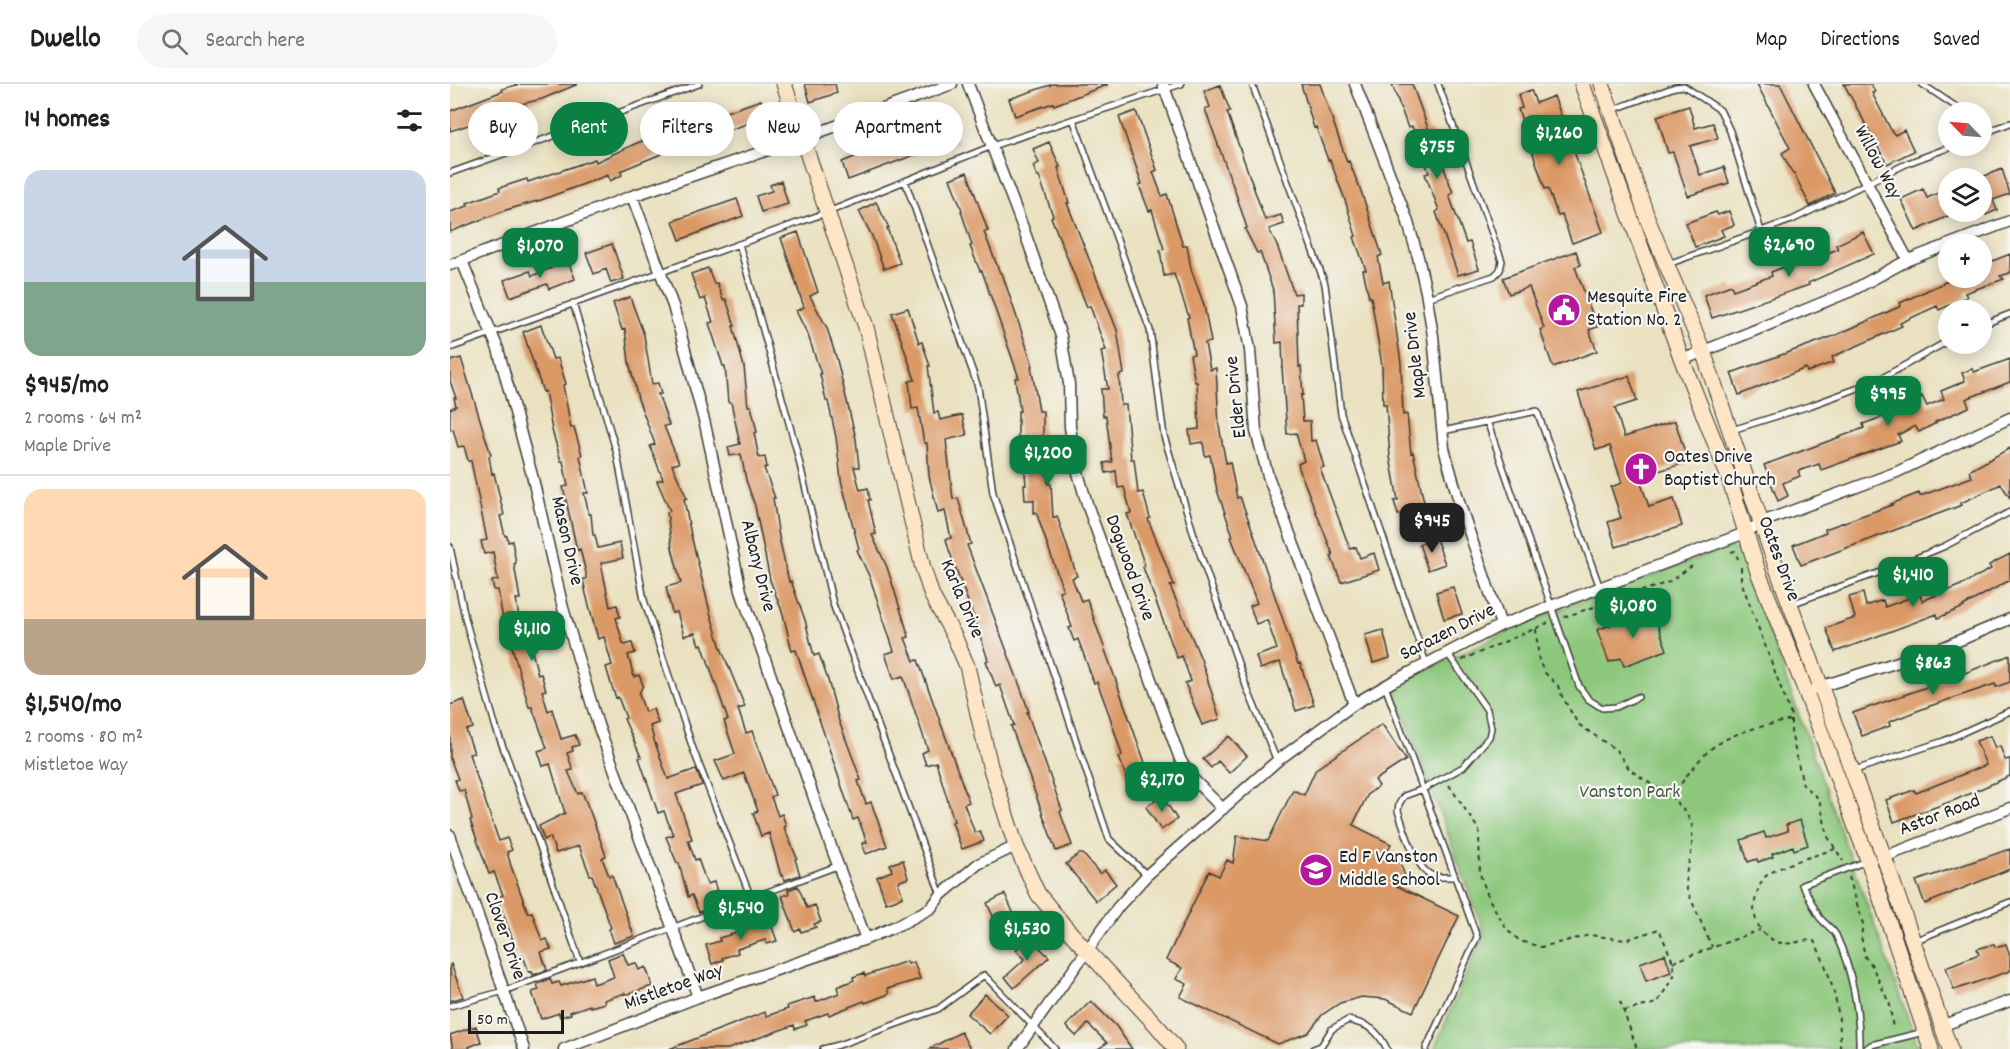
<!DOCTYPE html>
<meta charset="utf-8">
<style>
body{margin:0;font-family:Dekko,sans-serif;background:#f6f6f6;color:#202124;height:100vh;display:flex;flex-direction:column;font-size:22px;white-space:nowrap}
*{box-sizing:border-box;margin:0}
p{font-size:20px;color:#757577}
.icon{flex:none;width:33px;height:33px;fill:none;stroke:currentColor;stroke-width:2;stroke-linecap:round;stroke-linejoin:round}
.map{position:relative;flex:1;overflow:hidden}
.side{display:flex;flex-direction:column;background:#fff;width:450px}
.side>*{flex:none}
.banner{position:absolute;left:18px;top:18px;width:570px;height:54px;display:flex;gap:12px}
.needle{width:39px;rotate:295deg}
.fabs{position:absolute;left:1488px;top:18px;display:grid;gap:12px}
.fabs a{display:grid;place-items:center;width:54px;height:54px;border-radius:50%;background:#fff;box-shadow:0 3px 15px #0003;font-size:30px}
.scale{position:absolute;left:18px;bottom:15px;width:96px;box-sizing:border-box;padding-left:6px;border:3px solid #1c1c1c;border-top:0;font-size:16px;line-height:21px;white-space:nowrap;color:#1c1c1c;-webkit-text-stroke:4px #f6f6f2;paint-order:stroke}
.price{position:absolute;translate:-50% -51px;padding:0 14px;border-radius:12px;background:#0b8043;color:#fff;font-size:20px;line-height:39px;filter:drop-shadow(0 2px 3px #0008)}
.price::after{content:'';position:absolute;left:50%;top:36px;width:18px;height:14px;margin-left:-9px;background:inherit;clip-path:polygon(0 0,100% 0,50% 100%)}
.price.active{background:#222;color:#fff}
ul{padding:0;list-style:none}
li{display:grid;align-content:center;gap:12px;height:318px;padding:0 24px}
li+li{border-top:2px solid #e0e0e0}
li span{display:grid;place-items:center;height:186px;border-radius:18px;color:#555}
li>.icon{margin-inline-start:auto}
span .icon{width:108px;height:108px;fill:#fffc;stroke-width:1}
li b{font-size:26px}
h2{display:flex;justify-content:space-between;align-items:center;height:72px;padding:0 24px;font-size:26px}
.pill{padding:0 21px;border-radius:27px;background:#fff;box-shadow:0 3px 15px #0003;font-size:21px;line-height:54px}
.pill.active{background:#0b8043;color:#fff}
header{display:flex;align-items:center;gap:36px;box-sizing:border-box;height:84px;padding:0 30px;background:#fff;border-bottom:2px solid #e0e0e0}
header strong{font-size:28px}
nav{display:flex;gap:33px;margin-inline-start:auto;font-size:21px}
.search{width:420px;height:54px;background:#f6f6f6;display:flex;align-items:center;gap:15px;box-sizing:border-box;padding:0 21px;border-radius:33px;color:#757577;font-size:22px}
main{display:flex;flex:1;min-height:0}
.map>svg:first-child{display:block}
.green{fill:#8cc77c;stroke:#54724c;stroke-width:1.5}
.building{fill:#db9966}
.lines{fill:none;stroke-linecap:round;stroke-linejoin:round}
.lane-casing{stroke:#3b3a35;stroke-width:8}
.street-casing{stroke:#3b3a35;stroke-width:13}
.secondary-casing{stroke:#3b3a35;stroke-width:17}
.path{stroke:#3b3a35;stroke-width:2;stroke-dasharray:4.5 4.5;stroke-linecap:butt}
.lane{stroke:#fff;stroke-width:5}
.street{stroke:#fff;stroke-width:10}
.secondary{stroke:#fee5c5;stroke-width:15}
.labels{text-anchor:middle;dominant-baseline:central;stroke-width:4.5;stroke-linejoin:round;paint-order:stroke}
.street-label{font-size:20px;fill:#1c1c1c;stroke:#f6f6f2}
.poi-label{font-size:20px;fill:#1c1c1c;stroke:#f6f6f2;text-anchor:start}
.park-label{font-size:20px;fill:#43583e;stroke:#f6f6f2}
</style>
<header>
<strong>Dwello</strong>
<div class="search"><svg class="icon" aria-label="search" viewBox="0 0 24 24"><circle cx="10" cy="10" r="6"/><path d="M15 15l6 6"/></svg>Search here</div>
<nav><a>Map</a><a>Directions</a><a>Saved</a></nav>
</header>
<main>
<section class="side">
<h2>14 homes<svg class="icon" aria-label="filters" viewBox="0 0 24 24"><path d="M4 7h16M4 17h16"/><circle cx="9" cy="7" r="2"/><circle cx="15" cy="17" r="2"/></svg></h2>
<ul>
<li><span style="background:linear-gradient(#c9d6e8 60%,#7fa58c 0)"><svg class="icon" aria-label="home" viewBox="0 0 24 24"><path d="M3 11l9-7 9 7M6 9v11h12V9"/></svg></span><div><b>$945/mo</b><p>2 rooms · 64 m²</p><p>Maple Drive</p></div></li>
<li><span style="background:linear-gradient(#ffd9b3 70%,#b9a48a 0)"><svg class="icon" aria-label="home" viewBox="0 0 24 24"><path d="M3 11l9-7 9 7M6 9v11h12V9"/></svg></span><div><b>$1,540/mo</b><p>2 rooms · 80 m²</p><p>Mistletoe Way</p></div></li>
</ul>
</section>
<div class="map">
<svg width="1560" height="965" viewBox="0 0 1560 965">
<rect width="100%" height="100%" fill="#f6f6f2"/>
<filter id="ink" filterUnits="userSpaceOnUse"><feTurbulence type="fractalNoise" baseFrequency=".0167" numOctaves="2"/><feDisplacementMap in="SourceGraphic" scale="12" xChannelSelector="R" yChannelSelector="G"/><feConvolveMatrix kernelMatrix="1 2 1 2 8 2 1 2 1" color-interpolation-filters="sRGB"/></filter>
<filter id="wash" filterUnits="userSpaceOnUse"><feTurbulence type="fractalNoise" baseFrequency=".008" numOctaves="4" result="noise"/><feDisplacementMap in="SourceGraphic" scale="24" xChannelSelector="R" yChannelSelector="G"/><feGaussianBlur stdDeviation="1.35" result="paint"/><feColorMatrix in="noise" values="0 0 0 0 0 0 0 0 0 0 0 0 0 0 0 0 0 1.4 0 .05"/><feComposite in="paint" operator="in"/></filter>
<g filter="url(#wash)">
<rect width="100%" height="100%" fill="#eae1c0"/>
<path class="green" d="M1276 464 1289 465 1291 470 1469 965H984L1034 848 943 602 1079 537Z"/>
<g id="blocks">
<path class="building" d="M70 0H128L92 15 50 25 52 30 0 47V27L53 7 52 5Z
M355 0H385L387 9 360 18Z
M603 0H657V1L604 21 603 19 565 32 559 15Z
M851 0H870L897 78 899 77 912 110 932 171 928 173 933 199 939 197 951 279 953 331 957 330 961 369 963 368 978 436 959 441 956 429 948 431 944 417 948 416 940 373 936 320H933L932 282 921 213H919L913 186H916L904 153 906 152 895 116 880 76H878L866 43 864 44Z
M942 0H962L979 47 982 46 991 73H990L1003 109 999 111 1016 159 1020 158 1029 185 1008 191 986 128 989 126 975 90 979 89 962 42 958 44Z
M1307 0H1330L1385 109 1360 122 1344 89 1343 90 1332 69 1340 64Z
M1394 0H1421L1425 8 1422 9 1441 46 1445 51 1454 46 1464 67 1437 80Z
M770 1 780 27 777 28 815 136 831 131 834 140 819 145 828 164 844 210 851 209V220H847L849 283 851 282 853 311H851L853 337H860L861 357 866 356 874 383 870 384 900 465 906 463 910 474 924 469 929 486 891 498 881 472 883 471 851 390 848 380 854 377 846 349 837 350 832 284H833L832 258 826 259 823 206 810 168 807 169 795 145 797 144 786 110 755 25 760 23 754 7Z
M1081 6 1086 19 1104 12 1153 148 1122 159 1112 131 1108 132 1098 104 1095 105 1068 25 1072 24 1068 11Z
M311 16 317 33 250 56 251 59 240 62 238 57 215 65 216 68 170 87 172 91 160 97 158 91 91 116 56 126 0 148V128L18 122 17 119 50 107 49 104 77 95 78 98 145 75 146 78 187 59 216 48 215 46 243 36 244 39Z
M1239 22 1245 44 1263 39 1268 54 1240 62 1250 91 1274 83 1279 99 1238 112 1223 68 1218 69 1207 32Z
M686 27 707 86 703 88 712 112 717 110 733 162 737 161 741 185 754 221 761 258 755 259 760 286 766 284 769 342 776 379 780 378 787 414 790 413 802 445 848 580 850 579 864 621 846 627 830 578 810 585 806 572 827 565 817 536 806 540 800 522 807 519 781 453 783 452 767 406 760 371 755 372 753 358 741 360 739 346 749 345 747 298H745L740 271 744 270 737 234 739 233 724 190 714 192 710 166 714 165 702 126 699 127 689 101 692 100 669 33Z
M500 37 508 59 481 69 480 65 398 96 392 78 458 52 460 57 491 46 489 41Z
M599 58 610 83 608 84 619 119H617L667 246 674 290 669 291 671 321H676L681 375H684L688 409 693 408 700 434 698 435 724 501 720 502 751 575 770 635 752 641 735 599 741 597 732 572 727 574 693 483 695 482 677 430 681 429 674 403 668 404 666 387 656 389 654 379 662 378 656 332H653L651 305H658L651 267 656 266 640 222 637 223 601 133 603 132 589 92 588 93 583 82 589 79 583 65Z
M1552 85 1560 110 1543 116 1547 126 1536 131 1532 118V93Z
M517 88 538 147 534 148 550 189H552L583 282H581L589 327H593V365H595L598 400H601L603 434 607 432 627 492 622 494 631 517 637 515 700 693 679 701 669 673 672 671 659 630 647 598 644 599 628 555 624 557 619 544 622 543 609 507 613 506 586 428 584 429V416H575L574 401H576L574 379 564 380 563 367H568V327H570L565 294H569L532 187H530L520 162 522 161 511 127 512 126 500 95Z
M331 97 338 120 311 128 306 112 322 107 320 101Z
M1473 105 1477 114 1498 105V132L1466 147 1451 115Z
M287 115 293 132 230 156 223 137Z
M426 118 439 144H437L450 179 434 185 422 152 409 127Z
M1279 127 1284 141 1271 146 1274 152 1245 163 1236 139 1266 128 1268 131Z
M348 148 368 208 360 212 377 244 387 276 406 355 409 383H404L410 406 418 404 420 416H418L426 450 422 451 437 483 459 553 455 554 464 577 468 576 519 718 514 720 525 749 530 747 534 757 512 765 502 738 504 737 486 678 476 681 472 669 478 666 453 592 444 595 435 570 444 567 420 494 407 466 409 465 391 396 386 353 378 317H376L370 290H371L358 251 346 227 354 223 331 154Z
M1413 148 1424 170 1358 199 1359 201 1262 234 1254 211 1281 201 1283 206 1322 192 1321 188 1350 177 1351 179 1388 165 1386 161Z
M162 160 174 195 161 199 156 185 144 190 136 169Z
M1126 167 1131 181 1125 183 1147 243 1139 246 1147 267 1103 283 1090 246 1094 244 1079 203 1059 210 1053 194Z
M1560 170V189L1550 192 1554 195 1515 209 1517 213 1489 226 1487 222 1450 239 1452 242 1382 273 1384 278 1357 288 1356 284 1289 311 1281 289 1384 252 1451 222 1450 219 1504 194H1532V181Z
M118 177 125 195 99 205 97 200 60 213 54 196 80 187 82 192Z
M258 184 264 200 267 199 273 216 276 215 285 242H283L294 283 298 322H301L307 348 304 349 309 374 315 373 317 383 314 384 325 414H323L329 453 339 498 341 497 355 536 364 572 369 570 378 596 389 637 411 696 408 697 416 720 421 718 437 762 416 770 412 760 417 758 408 734 403 736 346 566 342 567 333 530 320 496 305 422 296 396 291 370 280 372 278 363 290 360 281 318H278L275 282H273L259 239 263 238 255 214 250 216 241 190Z
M180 213 194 251 202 300 208 299 211 310H208L219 341 214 342 229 379 222 381 237 414 234 415 241 451 260 528 271 564 295 623 288 625 296 649 302 647 325 711 321 713 328 732 332 730 336 742 334 743 347 774 345 775 350 791 335 796 333 791 331 792 319 749 311 752 303 729 308 727 294 689 274 697 265 677 285 670 274 637 278 636 252 560 249 561 245 549 234 552 227 528 222 529 216 503 231 499 222 464 217 428 220 427 207 397 213 395 200 362 205 360 188 315 179 278 175 245 172 246 163 219Z
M458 224 469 259 472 258 480 282H478L484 329 488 328 490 336 512 331 517 351 496 356 503 415 508 414 521 460 517 461 570 602 579 628H577L612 726 610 728 622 761 606 767 561 642 564 641 550 601 546 603 536 577 538 576 527 542 499 466 496 455 501 454 495 427 488 429 479 392 477 359H474L468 324 462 325 459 297 465 296 442 229Z
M91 241 103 275 108 274 116 300 113 301 121 344 124 343 132 371 130 372 138 409H134L139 430H141L143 451H145L148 464 170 459 173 474 151 479 160 523 167 521 170 533 166 534 173 559 175 561 182 559 185 569 178 571 184 593 189 591 193 601 189 610 195 628 203 625 208 639 200 642 204 656 218 695 246 685 252 701 226 710 242 755 238 756 245 776 248 775 257 800 264 798 268 811 261 813 265 822 249 828 242 811 238 813 229 779H227L216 753 223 751 214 727 208 729 189 674 191 673 174 635 176 634 168 613 166 614 161 600 156 583 162 581 154 553 148 555 136 510 133 495H136V489L130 465 127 466 113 403 118 402 113 377H111L102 346 95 307 93 308 73 248Z
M11 274 41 371 39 372 42 390 44 389 54 431 50 432 55 452H57L58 458 62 457 66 479 64 480 70 515H66L70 539H75L88 591 91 590 96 606 92 607 98 627 102 625 111 655 125 651 129 661 122 663 123 667 117 669 123 686 118 687 128 710 132 708 141 730 156 772 152 774 159 792 162 791 184 852 164 859 159 845 161 844 142 791H140L129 762 106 769 100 753 94 756 89 742 115 729 100 680 93 682 88 667 97 664 82 623H79L59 552 56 553 48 506H44L42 497 48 496 43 468 34 470 31 457 37 456 21 377H18L14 362 8 363 3 345 0 346V325L6 322 4 314H6L0 297V277Z
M1560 275V298L1516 315 1519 323 1485 338 1486 339 1469 348 1465 342 1448 351 1451 357 1371 386 1369 380 1348 387 1350 392 1333 399 1338 412 1328 417 1314 381 1414 344 1413 340 1446 328 1445 326 1472 312 1477 322 1494 315 1491 307 1515 297 1512 289 1522 285 1524 288Z
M1179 292 1187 317 1165 324 1174 353 1225 337 1238 378 1189 393 1199 423 1224 415 1232 442 1166 463 1158 438 1171 434 1161 403 1172 399 1160 362 1146 366 1128 308Z
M1560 364V414L1551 400 1511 419 1512 421 1351 481 1343 461 1376 448 1375 445 1442 421 1441 420 1469 409 1470 412 1522 393 1519 387Z
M986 454 995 480 978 486 969 460Z
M1560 470V496L1513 522 1514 523 1488 534 1487 530 1385 568 1376 544 1405 534 1399 513 1413 509 1416 522 1433 516 1435 523 1470 510 1472 517 1511 501 1541 485 1539 481Z
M1003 503 1012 530 994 535 986 508Z
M1202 525 1217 566 1174 582 1171 574 1159 578 1147 546Z
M933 546 940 574 923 579 915 551Z
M1560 571V598L1546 603 1545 600 1480 622 1439 638 1440 642 1412 652 1403 629 1505 593Z
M14 616 23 644 16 646 24 669 19 670 49 757 57 754 62 766 57 768 61 782 78 829 82 828 92 857 97 855 101 865 91 868 97 886 83 891 82 887 79 888 73 872 69 873 47 813 53 811 44 788 39 790 20 736 22 735 14 706 9 707 5 696 8 695 0 674V621Z
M932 640 956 676 925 696 929 702 918 710 903 741 941 760 938 766 947 770 956 795 943 800 1009 832 963 928 935 915 912 913 890 919 872 931 858 949 828 960 730 913 737 900 726 895 732 884 716 876 759 787 769 792 777 776 783 779 787 752 818 757 843 706 854 711 866 685Z
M779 652 797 672 779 689 768 677 761 684 753 675Z
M1540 652 1545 664 1550 662 1555 676 1560 675V692L1505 716 1444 738 1436 716 1464 706 1466 709 1536 681 1526 657Z
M712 712 727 735 711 746 696 723Z
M1350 736 1358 761 1344 766 1343 762 1322 770 1323 773 1308 778 1307 775 1298 778 1291 756 1314 748 1316 754 1338 747 1336 741Z
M1560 765V785L1475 820 1466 797Z
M629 770H633L650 790 655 786 666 800 646 817 616 780Z
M453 776 458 794 448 798 453 813 436 819 427 793 442 787 440 780Z
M348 802 357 824 365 821 371 838 364 840 366 843 351 848 350 845 345 848 332 812 339 810 338 806Z
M555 810 566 835 548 843 537 819Z
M319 835 327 857 317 860 315 856 287 865 288 869 272 874 273 876 262 880 256 861 270 857 269 854 294 847 293 844Z
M579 853 599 873 564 904 555 893 575 875 566 866Z
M1544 860 1545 863 1556 860 1560 873V887L1504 906 1496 883 1529 870 1527 865Z
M173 869 178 881 186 879 189 886 196 883 202 902 175 911V909L154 916 155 919 140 923V921L120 928 121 930 110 933 109 929 91 935 82 908 89 906 87 900 100 895 102 900 109 898 111 902 142 892 144 900 164 893 158 875Z
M1215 870 1221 888 1196 897 1190 879Z
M457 877 458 880 464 878 470 895 437 905 439 910 415 919 414 917 379 931 378 929 355 937 357 941 345 945 344 941 278 965H219L315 928 316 932 338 925 337 922 365 913 366 918 389 909 387 903 404 896 403 893 414 889 415 892Z
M1 880 13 913 0 917V881Z
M535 910 558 931 540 950 517 930Z
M641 917 666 942 682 965H648L657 959 638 940 626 952 616 942Z
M26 942 31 958 19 963 20 965H3L0 951Z
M511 948 520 965H479Z"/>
</g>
</g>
<g filter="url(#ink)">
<use href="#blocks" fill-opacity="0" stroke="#3b3a35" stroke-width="1.5"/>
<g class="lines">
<g class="lane-casing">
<path id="lane" d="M802 0 875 200 891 330 976 579
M1472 0 1514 28
M1162 26 1225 3 1234 2 1270 26 1280 47 1311 147
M623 35 700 246 714 352 747 461 796 602 827 677
M1532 41 1540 47
M1532 50 1560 39
M0 89 249 0
M455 97 528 303 543 409 659 755 697 791
M289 160 346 364 383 520 491 811
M1218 180 1342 136 1458 79 1503 62
M977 214 1044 192 1050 186 1052 177 988 0
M123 219 167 370 194 516 243 665 301 814
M1532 241 1560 230
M0 264 378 128 542 62 731 0
M1037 337 1129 602 1138 615 1152 624 1166 623 1188 613
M1282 346 1359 322 1425 298 1498 257
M993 347 1087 327 1150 504
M0 463 16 538 46 644 88 757 130 878
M1341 520 1445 483 1495 462 1560 428
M998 570 1037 626 1041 644 1039 653 1013 683 973 705 954 712 949 720 948 727C954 743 965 784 981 791 987 794 998 793 1005 793
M935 602 1027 853 976 965
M1405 686 1494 657 1560 627
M1464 857 1560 818
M0 922 54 907 387 782
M373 965 389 961 488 925 534 891 605 965
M863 965 871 962 882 945 898 936C919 941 927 945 937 965
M1409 965C1410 927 1402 886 1386 851 1382 844 1375 840 1370 834 1363 824 1359 811 1352 801L1417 777
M1416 965 1421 961 1474 948"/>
</g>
<g class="street-casing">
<path id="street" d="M518 0 575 149 611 252 619 300 620 343 626 382 638 423 730 675 740 692 773 725
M713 0 792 222 800 266 806 347 818 392 904 620
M905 0 957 135 968 173 976 208 983 252 994 364 1010 421 1051 541
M1364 0 1458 176
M182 112 223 222 231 251 255 340 291 507 383 768 416 855
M12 177 48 265 83 395 113 524 148 641 248 913
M0 181 182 112 353 54 502 0
M1232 276 1401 207 1458 176 1560 137
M1366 604 1489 565 1560 535
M0 751 74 965
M1434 773 1560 724
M1491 942 1560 917
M114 965 248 913 416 855 453 839 481 824 491 811 528 780 566 762
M567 965 668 823 697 791 827 677 904 620 942 598 1051 541 1295 449 1312 438 1447 388 1560 334"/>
</g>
<g class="secondary-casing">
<path id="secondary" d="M334 0 416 243 473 484 482 512 504 552 517 582 540 682 566 762 588 810 616 844 708 943 726 965
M1132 0 1232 276 1279 394 1308 488 1356 608 1418 776 1481 965
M1152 0 1199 139 1253 267 1326 482 1434 773 1500 965"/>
</g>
<path class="path" d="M1281 468 1285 467 1288 475
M1291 483V497L1341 631V648L1353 701 1369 715 1378 753 1393 777
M1114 533 1219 498 1242 482
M1086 545 1089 578 1096 590 1108 602 1112 612 1128 640 1166 666 1180 686 1225 716 1236 729 1242 741V765L1236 790 1237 806 1262 863
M1012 576 1098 539
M999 701 1029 746 1030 790 1039 815 1057 846 1070 857 1091 863 1140 851 1175 856 1209 845 1223 878 1224 892 1207 919 1174 927
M1221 714C1233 697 1246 677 1262 664 1284 647 1314 642 1341 636
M1385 765C1367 771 1329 781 1316 792 1309 798 1304 817 1304 826 1305 839 1312 850 1323 856 1341 865 1352 853 1364 857 1381 889 1392 929 1390 965
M1399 793 1413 840 1411 852 1415 873 1421 880 1440 921 1443 946
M1223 878 1310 846
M1170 917 1187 965"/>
<use href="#lane" class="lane"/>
<use href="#street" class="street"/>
<use href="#secondary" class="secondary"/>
</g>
</g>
<defs>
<g id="civic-disc" transform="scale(1.725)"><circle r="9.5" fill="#b5179e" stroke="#f6f6f2"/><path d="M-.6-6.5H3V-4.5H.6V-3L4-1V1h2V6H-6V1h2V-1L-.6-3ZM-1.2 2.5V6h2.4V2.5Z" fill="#fff"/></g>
<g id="church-disc" transform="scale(1.725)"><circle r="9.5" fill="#b5179e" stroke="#f6f6f2"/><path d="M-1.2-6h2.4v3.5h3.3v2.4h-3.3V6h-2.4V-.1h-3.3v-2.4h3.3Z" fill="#fff"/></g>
<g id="school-disc" transform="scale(1.725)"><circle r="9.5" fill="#b5179e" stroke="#f6f6f2"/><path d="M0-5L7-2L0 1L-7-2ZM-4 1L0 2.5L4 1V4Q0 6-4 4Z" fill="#fff"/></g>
</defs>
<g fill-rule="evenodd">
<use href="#civic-disc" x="1114" y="226"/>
<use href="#church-disc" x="1191" y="385"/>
<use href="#school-disc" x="866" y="786"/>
</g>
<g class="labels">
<g class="street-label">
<text transform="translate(1427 79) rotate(62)">Willow Way</text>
<text transform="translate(966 271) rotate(-97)">Maple Drive</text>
<text transform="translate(787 313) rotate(-96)">Elder Drive</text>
<text transform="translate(116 457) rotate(77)">Mason Drive</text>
<text transform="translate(1328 475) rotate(70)">Oates Drive</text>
<text transform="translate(307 482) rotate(76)">Albany Drive</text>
<text transform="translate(679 484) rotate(70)">Dogwood Drive</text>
<text transform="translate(511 515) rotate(67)">Karla Drive</text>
<text transform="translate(998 549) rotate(-27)">Sarazen Drive</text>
<text transform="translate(1490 732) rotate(-21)">Astor Road</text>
<text transform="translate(54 852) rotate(71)">Clover Drive</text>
<text transform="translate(224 904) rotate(-20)">Mistletoe Way</text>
</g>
<g class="poi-label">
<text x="1137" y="214">Mesquite Fire<tspan x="1137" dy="23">Station No. 2</tspan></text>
<text x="1214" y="374">Oates Drive<tspan x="1214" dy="23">Baptist Church</tspan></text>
<text x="889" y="774">Ed F Vanston<tspan x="889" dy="23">Middle School</tspan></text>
</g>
<g class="park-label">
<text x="1180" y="709">Vanston Park</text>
</g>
</g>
</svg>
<div class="fabs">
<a><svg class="needle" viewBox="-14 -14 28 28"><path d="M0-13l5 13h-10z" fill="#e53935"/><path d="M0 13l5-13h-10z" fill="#757577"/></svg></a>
<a><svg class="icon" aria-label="layers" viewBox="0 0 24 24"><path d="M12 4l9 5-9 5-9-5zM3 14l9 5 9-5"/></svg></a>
<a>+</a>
<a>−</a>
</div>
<div class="scale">50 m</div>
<b class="price" style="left:1109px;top:82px">$1,260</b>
<b class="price" style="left:987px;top:96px">$755</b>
<b class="price" style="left:1339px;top:194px">$2,690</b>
<b class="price" style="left:90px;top:195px">$1,070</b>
<b class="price" style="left:1438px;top:343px">$995</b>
<b class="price" style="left:598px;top:402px">$1,200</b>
<b class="price active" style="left:982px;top:470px">$945</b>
<b class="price" style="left:1463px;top:524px">$1,410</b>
<b class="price" style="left:1183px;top:555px">$1,080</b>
<b class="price" style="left:82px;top:578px">$1,110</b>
<b class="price" style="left:1483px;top:612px">$863</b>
<b class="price" style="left:712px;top:729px">$2,170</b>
<b class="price" style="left:291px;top:857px">$1,540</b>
<b class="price" style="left:577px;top:878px">$1,530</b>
<div class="banner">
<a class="pill">Buy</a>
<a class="pill active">Rent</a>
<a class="pill">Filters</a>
<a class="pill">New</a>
<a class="pill">Apartment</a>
</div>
</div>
</main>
